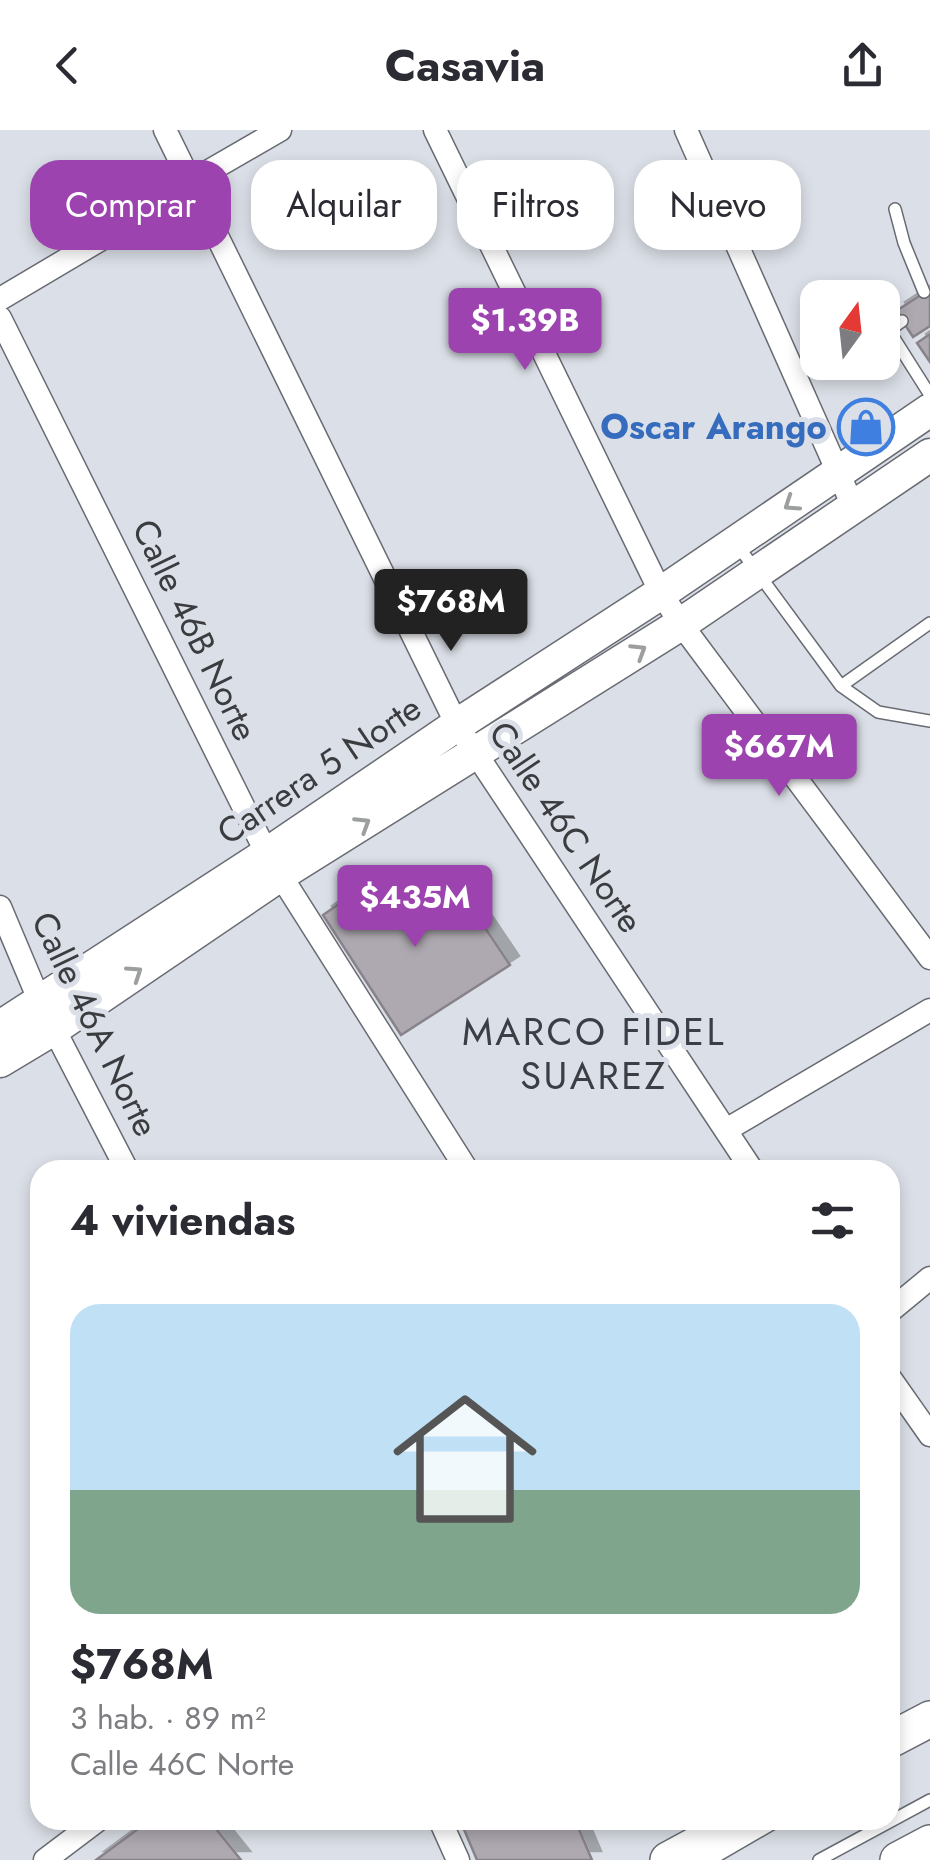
<!DOCTYPE html>
<html lang="es">
<meta charset="utf-8">
<style>
body{margin:0;font-family:Jost,sans-serif;background:#f2f2f3;color:#2b2b33;height:100vh;display:flex;flex-direction:column;font-size:38px;white-space:nowrap}
*{box-sizing:border-box;margin:0}
p{font-size:32px;color:#7c7c81}
.icon{flex:none;width:55px;height:55px;fill:none;stroke:currentColor;stroke-width:2;stroke-linecap:round;stroke-linejoin:round}
.map{position:relative;flex:1;overflow:hidden}
.panel{position:absolute;left:30px;top:1030px;width:870px;height:670px;display:flex;flex-direction:column;background:#fff;border-radius:30px;box-shadow:0 5px 15px #0003}
.panel>*{flex:none}
.guide{position:absolute;left:30px;top:30px;width:870px;height:90px;display:flex;gap:20px}
.needle{width:65px;rotate:15deg}
.controls{position:absolute;left:800px;top:150px;display:grid;gap:20px}
.controls a{display:grid;place-items:center;width:100px;height:100px;border-radius:20px;background:#fff;box-shadow:0 5px 15px #0003;font-size:50px}
.price{position:absolute;translate:-50% -85px;padding:0 22px;border-radius:10px;background:#9c43af;color:#fff;font-size:32px;line-height:65px;filter:drop-shadow(0 2px 5px #0008)}
.price::after{content:'';position:absolute;left:50%;top:60px;width:30px;height:22px;margin-left:-15px;background:inherit;clip-path:polygon(0 0,100% 0,50% 100%)}
.price.on{background:#222;color:#fff}
ul{padding:0;list-style:none}
li{display:grid;align-content:center;gap:20px;height:530px;padding:0 40px}
li span{display:grid;place-items:center;height:310px;border-radius:30px;color:#555}
li>.icon{margin-inline-start:auto}
span .icon{width:180px;height:180px;fill:#fffc;stroke-width:1}
li b{font-size:42px}
h2{display:flex;justify-content:space-between;align-items:center;height:120px;padding:0 40px;font-size:42px}
.pill{padding:0 35px;border-radius:30px;background:#fff;box-shadow:0 5px 15px #0003;font-size:35px;line-height:90px}
.pill.on{background:#9c43af;color:#fff}
header{display:flex;justify-content:space-between;align-items:center;height:130px;padding:0 40px;background:#fff;font-size:45px;font-weight:700}
.map>svg:first-child{display:block}
.building{fill:#aea9b0;stroke:#88838a;stroke-width:2.5;filter:url(#shadow)}
.lines{fill:none;stroke-linecap:round;stroke-linejoin:round}
.lane-casing{stroke:#686b72;stroke-width:14}
.street-casing{stroke:#686b72;stroke-width:25}
.secondary-casing{stroke:#686b72;stroke-width:35}
.primary-casing{stroke:#686b72;stroke-width:38}
.lane{stroke:#fff;stroke-width:11}
.street{stroke:#fff;stroke-width:22}
.secondary{stroke:#fff;stroke-width:32}
.primary{stroke:#fff;stroke-width:35}
.oneway{stroke:#9d9e9f}
.labels{text-anchor:middle;dominant-baseline:central;stroke-width:10;stroke-linejoin:round;paint-order:stroke}
.shop-label{font-size:35px;font-weight:bold;fill:#366cbe;stroke:#dbdfe7;text-anchor:end}
.street-label{font-size:35px;fill:#3b3c3f;stroke:#dbdfe7}
.neighbourhood-label{font-size:38px;letter-spacing:2.5px;fill:#3b3e44;stroke:#dbdfe7}
</style>
<header><svg class="icon" aria-label="back" viewBox="0 0 24 24"><path d="M15 5l-7 7 7 7"/></svg>Casavia<svg class="icon" aria-label="share" viewBox="0 0 24 24"><path d="M12 15V3M7 8l5-5 5 5M5 13v7h14v-7"/></svg></header>
<div class="map">
<svg width="930" height="1730" viewBox="0 0 930 1730">
<defs>
<filter id="shadow"><feDropShadow dx="9" dy="-9" stdDeviation="0" flood-color="#0004"/></filter>
</defs>
<rect width="100%" height="100%" fill="#dbdfe7"/>
<path class="building" d="M930 159V196L913 207 896 181Z
M930 204V232L917 213Z
M379 746 416 785 457 756 510 835 401 905 323 785Z
M150 1690H203L216 1699 241 1730H96Z
M460 1690H575L592 1730H477Z"/>
<g class="lines">
<g class="lane-casing">
<path id="lane" d="M895 79 904 113 924 162
M902 191 891 199 892 205 930 265
M738 416 841 556 878 582 930 591
M841 556 930 493
M710 1730 779 1690
M819 1730 930 1670"/>
</g>
<g class="street-casing">
<path id="street" d="M165 0 457 595 752 1040
M435 0 661 463 681 494 930 828
M686 0 853 376
M0 169 125 95 190 52 280 0
M0 188 267 724 467 1040
M0 777 40 872 127 1040
M726 1000 930 880
M890 1181 930 1148
M890 1248 930 1305
M440 1690 458 1730
M45 1730 98 1690"/>
</g>
<g class="secondary-casing">
<path id="secondary" d="M0 897 267 724 457 595 661 463 930 280
M0 931 55 898 280 745 681 494 930 325"/>
</g>
<g class="primary-casing">
<path id="primary" d="M890 1610 930 1589
M668 1730 742 1690
M898 1730 930 1713"/>
</g>
<use href="#lane" class="lane"/>
<use href="#street" class="street"/>
<use href="#secondary" class="secondary"/>
<use href="#primary" class="primary"/>
</g>
<defs><path id="oneway-chevron" d="M-2-3.5L2.5 0L-2 3.5" fill="none" stroke-width="1.6" stroke-linecap="round" stroke-linejoin="round" transform="scale(2.5)"/></defs>
<g class="oneway">
<use href="#oneway-chevron" transform="translate(791 374) rotate(146)"/>
<use href="#oneway-chevron" transform="translate(639 521) rotate(-32)"/>
<use href="#oneway-chevron" transform="translate(363 694) rotate(-32)"/>
<use href="#oneway-chevron" transform="translate(135 843) rotate(-34)"/>
</g>
<defs>
<g id="shop-ring" transform="scale(2.875)"><circle r="9.5" fill="#dbdfe7" stroke="#3f7fe0" stroke-width="1.5"/><path d="M-5-2.5h2.3a2.7 3.5 0 0 1 5.4 0H5L5.5 6h-11ZM-1.5-2.5h3a1.5 2.3 0 0 0-3 0Z" fill="#3f7fe0"/></g>
</defs>
<g fill-rule="evenodd">
<use href="#shop-ring" x="866" y="297"/>
</g>
<g class="labels">
<g class="shop-label">
<text x="827" y="297">Oscar Arango</text>
</g>
<g class="street-label">
<text transform="translate(195 500) rotate(64)">Calle 46B Norte</text>
<text transform="translate(319 640) rotate(-34)">Carrera 5 Norte</text>
<text transform="translate(566 697) rotate(56)">Calle 46C Norte</text>
<text transform="translate(95 894) rotate(64)">Calle 46A Norte</text>
</g>
<g class="neighbourhood-label">
<text x="594" y="901">MARCO FIDEL<tspan x="594" dy="44">SUAREZ</tspan></text>
</g>
</g>
</svg>
<div class="controls">
<a><svg class="needle" viewBox="-14 -14 28 28"><path d="M0-13l5 13h-10z" fill="#e53935"/><path d="M0 13l5-13h-10z" fill="#7c7c81"/></svg></a>
</div>
<b class="price" style="left:525px;top:243px">$1.39B</b>
<b class="price on" style="left:451px;top:524px">$768M</b>
<b class="price" style="left:779px;top:669px">$667M</b>
<b class="price" style="left:415px;top:820px">$435M</b>
<div class="guide">
<a class="pill on">Comprar</a>
<a class="pill">Alquilar</a>
<a class="pill">Filtros</a>
<a class="pill">Nuevo</a>
</div>
<section class="panel">
<h2>4 viviendas<svg class="icon" aria-label="filters" viewBox="0 0 24 24"><path d="M4 7h16M4 17h16"/><circle cx="9" cy="7" r="2"/><circle cx="15" cy="17" r="2"/></svg></h2>
<ul>
<li><span style="background:linear-gradient(#bfe0f5 60%,#7fa58c 0)"><svg class="icon" aria-label="home" viewBox="0 0 24 24"><path d="M3 11l9-7 9 7M6 9v11h12V9"/></svg></span><div><b>$768M</b><p>3 hab. · 89 m²</p><p>Calle 46C Norte</p></div></li>
</ul>
</section>
</div>
